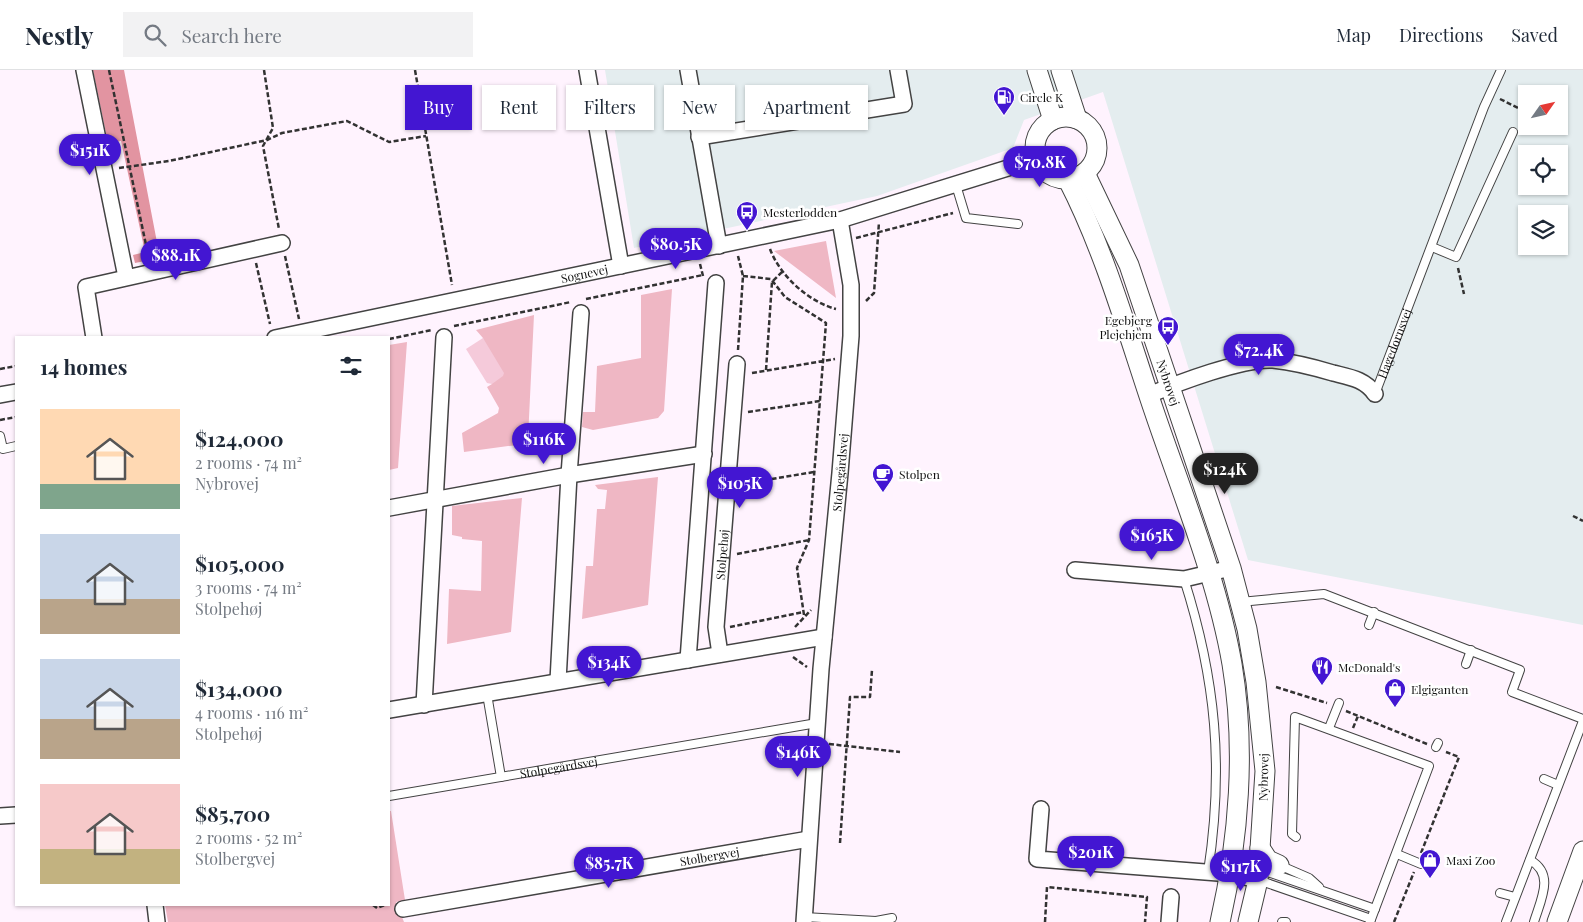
<!DOCTYPE html>
<meta charset="utf-8">
<style>
body{margin:0;font-family:"Playfair Display",serif;background:#f2f2f3;color:#1f2937;height:100vh;display:flex;flex-direction:column;font-size:19px;white-space:nowrap}
*{box-sizing:border-box;margin:0}
p{font-size:16px;color:#747a83}
.icon{flex:none;width:28px;height:28px;fill:none;stroke:currentColor;stroke-width:2;stroke-linecap:round;stroke-linejoin:round}
.map{position:relative;flex:1;overflow:hidden}
.drawer{position:absolute;left:15px;top:266px;width:375px;height:570px;display:flex;flex-direction:column;background:#fff;border-radius:0px;box-shadow:0 1px 4px #0004}
.drawer>*{flex:none}
.top-card{position:absolute;left:405px;top:15px;width:475px;height:45px;display:flex;gap:10px}
.needle{width:32px;rotate:56deg}
.tools{position:absolute;left:1518px;top:15px;display:grid;gap:10px}
.tools a{display:grid;place-items:center;width:50px;height:50px;border-radius:0px;background:#fff;box-shadow:0 1px 4px #0004;font-size:25px}
.price{position:absolute;translate:-50% -42px;padding:0 11px;border-radius:18px;background:#4316d2;color:#fff;font-size:16px;line-height:32px;filter:drop-shadow(0 1px 2px #0008)}
.price::after{content:'';position:absolute;left:50%;top:30px;width:15px;height:11px;margin-left:-8px;background:inherit;clip-path:polygon(0 0,100% 0,50% 100%)}
.price.on{background:#222;color:#fff}
ul{padding:0;list-style:none}
li{display:flex;align-items:center;gap:15px;height:125px;padding:0 25px}
li span{display:grid;place-items:center;flex:none;width:140px;height:100px;border-radius:0px;color:#555}
li>.icon{margin-inline-start:auto}
span .icon{width:60px;height:60px;fill:#fffc;stroke-width:1}
li b{font-size:21px}
h2{display:flex;justify-content:space-between;align-items:center;height:60px;padding:0 25px;font-size:21px}
.pill{padding:0 18px;border-radius:0px;background:#fff;box-shadow:0 1px 4px #0004;font-size:18px;line-height:45px}
.pill.on{background:#4316d2;color:#fff}
header{display:flex;align-items:center;gap:30px;box-sizing:border-box;height:70px;padding:0 25px;background:#fff;border-bottom:1px solid #e0e1e3}
header strong{font-size:24px}
nav{display:flex;gap:28px;margin-inline-start:auto;font-size:18px}
.search{width:350px;height:45px;background:#f2f2f3;display:flex;align-items:center;gap:12px;box-sizing:border-box;padding:0 18px;border-radius:0px;color:#747a83;font-size:19px}
.map>svg:first-child{display:block}
.industrial{fill:#e4edef;fill-rule:evenodd}
.green{fill:#efb7c4}
.forest{fill:#e294a1}
.pitch{fill:#f5cada}
.lines{fill:none;stroke-linecap:round;stroke-linejoin:round}
.service-casing{stroke:#434343;stroke-width:10}
.minor-casing{stroke:#434343;stroke-width:18}
.tertiary-casing{stroke:#434343;stroke-width:21}
.path{stroke:#323232;stroke-width:2.5;stroke-dasharray:5 2.5;stroke-linecap:butt}
.service{stroke:#fff;stroke-width:8}
.minor{stroke:#fff;stroke-width:15}
.tertiary{stroke:#fff;stroke-width:19}
.labels{text-anchor:middle;dominant-baseline:central;stroke-width:5;stroke-linejoin:round;paint-order:stroke}
.poi-label{font-size:12px;fill:#101010;stroke:#fff;text-anchor:start}
.street-label{font-size:12px;fill:#101010;stroke:#fff}
</style>
<header>
<strong>Nestly</strong>
<div class="search"><svg class="icon" aria-label="search" viewBox="0 0 24 24"><circle cx="10" cy="10" r="6"/><path d="M15 15l6 6"/></svg>Search here</div>
<nav><a>Map</a><a>Directions</a><a>Saved</a></nav>
</header>
<div class="map">
<svg width="1583" height="852" viewBox="0 0 1583 852">
<rect width="100%" height="100%" fill="#fff3fe"/>
<path class="industrial" d="M605 0H1583V555L1248 490 1103 22 1024 50 1013 78 877 126 634 178ZM1526 24H1559V56H1526ZM1526 84H1559V116H1526ZM1526 144H1559V176H1526Z"/>
<path class="green" d="M826 171 836 228 774 181Z
M672 219 664 341 658 348 593 360 582 357 583 342H595L597 296 641 288V225Z
M534 245 528 368 524 374 464 382 462 363 498 343 499 338 487 317 492 314 483 268 476 260Z
M407 272 398 398 389 400V275Z
M658 407 648 535 582 549 586 496H593L597 439H605L607 420 598 419 595 415Z
M522 428 511 562 447 574 449 519 481 521 482 471 462 469V467L452 465V436Z
M389 741H391L405 830 396 832 404 852H168L165 835H389Z"/>
<path class="forest" d="M93 0H124L160 188 135 193 133 185 145 182 121 71 108 73Z"/>
<path class="pitch" d="M483 268 504 303 503 306 492 314 487 313 466 279Z"/>
<g class="lines">
<g class="service-casing">
<g id="service">
<path d="M956 115 966 148 1018 154"/>
<path d="M1432 177 1456 187 1513 62"/>
<path id="s1" d="M1375 324 1484 37 1501 0"/>
<path d="M0 366 3 379 16 376"/>
<path d="M1184 509C1216 609 1224 698 1208 802"/>
<path d="M1240 532 1324 524 1520 600 1512 622 1583 649"/>
<path d="M1369 555 1374 542"/>
<path d="M1466 594 1471 580"/>
<path d="M487 624 501 707"/>
<path d="M1329 658 1339 633"/>
<path d="M1436 677 1438 673"/>
<path d="M1544 709 1558 715"/>
<path id="s2" d="M389 726 817 653"/>
<path d="M1296 767 1292 764 1295 647 1429 696 1370 852"/>
<path d="M1397 784 1421 794"/>
<path d="M1530 790C1555 804 1541 829 1534 852"/>
<path d="M1279 795 1309 808 1319 817"/>
<path d="M1259 799 1375 839"/>
<path d="M1258 810 1371 849"/>
<path d="M1500 823 1515 827"/>
<path d="M804 847 876 851 892 848"/>
<path d="M1282 852H1286"/>
<path d="M1506 852 1583 651"/>
</g>
</g>
<g class="minor-casing">
<g id="minor">
<path d="M84 0 126 207"/>
<path d="M587 0 621 196"/>
<path d="M688 0 719 176"/>
<path d="M699 67 904 34 898 0"/>
<path d="M94 268 86 217 282 173"/>
<path id="s3" d="M275 268 840 150 1037 89"/>
<path d="M0 325 16 322"/>
<path d="M1149 325C1178 313 1243 288 1273 290 1293 292 1313 297 1333 303 1349 307 1365 309 1375 324"/>
<path d="M389 438 569 405 704 384"/>
<path d="M1075 500 1184 509 1231 498"/>
<path id="s4" d="M720 584 716 557 737 294"/>
<path d="M688 590 716 213"/>
<path d="M558 611 569 405 581 243"/>
<path d="M424 635 444 267"/>
<path d="M389 640 824 567"/>
<path d="M1041 739 1037 789 1231 804 1258 810"/>
<path d="M0 746 16 745"/>
<path d="M155 835 157 852"/>
<path id="s5" d="M403 839 809 769"/>
<path id="s6" d="M804 852 821 599 840 403 851 266V215L840 150"/>
<path d="M1169 852 1171 827"/>
</g>
</g>
<g class="tertiary-casing">
<g id="tertiary">
<path d="M1037 0 1053 50"/>
<path d="M1061 0 1077 49"/>
<circle cx="1066" cy="78" r="31"/>
<path id="s7" d="M1085 103 1129 195 1231 498 1247 559 1256 612 1265 701 1258 810 1248 852"/>
<path d="M1068 110C1105 182 1127 261 1153 338 1181 421 1217 508 1232 594 1246 678 1239 769 1220 852"/>
<path d="M1260 778 1268 790 1279 795"/>
<path d="M1557 852 1583 781"/>
</g>
</g>
<path class="path" d="M109 0 149 189
M264 0 273 58 263 76 279 159
M415 0 452 215
M1500 29 1526 42
M119 98 169 91 267 70 282 63 347 51 389 72 426 66
M856 168 953 143
M770 179C780 206 809 232 836 239
M285 186 299 249
M256 193 270 254
M700 194 703 206
M1458 198 1464 224
M743 206 771 209 785 227 826 253 809 470 797 498 804 545
M586 229 703 205
M866 231 874 223 879 152
M454 256 571 232
M389 269 432 260
M738 280 743 206 738 186
M0 299 16 296
M766 300 772 212 783 201
M752 303 835 289
M748 342 820 331
M0 350 16 347
M742 414 814 402
M1573 446 1583 451
M737 484 809 470
M730 557 804 542
M795 557 811 540
M793 587 807 597
M1276 617 1327 633
M1346 641 1427 674
M1353 658 1358 646
M829 674 900 682
M840 773 850 627H870L872 600
M1421 783 1459 687 1446 682
M373 835 377 838 385 835
M1045 852 1047 817 1147 827 1145 852
M1394 852 1414 802"/>
<use href="#service" class="service"/>
<use href="#minor" class="minor"/>
<use href="#tertiary" class="tertiary"/>
</g>
<defs>
<g id="fuel-pin" transform="scale(1.125)"><path d="M0 17L-7.5 6A9.5 9.5 0 1 1 7.5 6Z" fill="#4316d2" stroke="#fff"/><path d="M-5.5-6h7V0h2V4h1.3V-2.5L3-4.5l.8-.8L6-3V5H2.5V1h-1V6h-7ZM-4.2-4.7v3.2H.2V-4.7Z" fill="#fff"/></g>
<g id="bus-pin" transform="scale(1.125)"><path d="M0 17L-7.5 6A9.5 9.5 0 1 1 7.5 6Z" fill="#4316d2" stroke="#fff"/><path d="M-5-6H5V4H4V6H2V4H-2V6H-4V4H-5ZM-3.5-4V0h7V-4ZM-3.5 1.2v1.5H-2V1.2ZM2 1.2v1.5H3.5V1.2Z" fill="#fff"/></g>
<g id="cafe-pin" transform="scale(1.125)"><path d="M0 17L-7.5 6A9.5 9.5 0 1 1 7.5 6Z" fill="#4316d2" stroke="#fff"/><path d="M-5.5-4.5H6V0H3Q3 3.5 0 3.5H-2.5Q-5.5 3.5-5.5 0ZM3-3.2v2h1.7v-2ZM-6 4.5H4V6H-6Z" fill="#fff"/></g>
<g id="restaurant-pin" transform="scale(1.125)"><path d="M0 17L-7.5 6A9.5 9.5 0 1 1 7.5 6Z" fill="#4316d2" stroke="#fff"/><path d="M-5-6h1v4h1v-4h1v4h1v-4h1v5L-1.5 .5V6h-2V.5L-5-1ZM5-6V6H3V1.5H1.5Q1.5-4 5-6Z" fill="#fff"/></g>
<g id="shop-pin" transform="scale(1.125)"><path d="M0 17L-7.5 6A9.5 9.5 0 1 1 7.5 6Z" fill="#4316d2" stroke="#fff"/><path d="M-5-2.5h2.3a2.7 3.5 0 0 1 5.4 0H5L5.5 6h-11ZM-1.5-2.5h3a1.5 2.3 0 0 0-3 0Z" fill="#fff"/></g>
</defs>
<g fill-rule="evenodd">
<use href="#fuel-pin" x="1004" y="27"/>
<use href="#bus-pin" x="747" y="142"/>
<use href="#bus-pin" x="1168" y="257"/>
<use href="#cafe-pin" x="883" y="404"/>
<use href="#restaurant-pin" x="1322" y="597"/>
<use href="#shop-pin" x="1395" y="619"/>
<use href="#shop-pin" x="1430" y="790"/>
</g>
<g class="labels">
<g class="poi-label">
<text x="1020" y="27">Circle K</text>
<text x="763" y="142">Mesterlodden</text>
<text x="1152" y="250" text-anchor="end">Egebjerg<tspan x="1152" dy="14">Plejehjem</tspan></text>
<text x="899" y="404">Stolpen</text>
<text x="1338" y="597">McDonald's</text>
<text x="1411" y="619">Elgiganten</text>
<text x="1446" y="790">Maxi Zoo</text>
</g>
<g class="street-label">
<text stroke="none"><textPath href="#s3" startOffset="316">Sognevej</textPath></text>
<text stroke="none"><textPath href="#s1" startOffset="54">Hagedornsvej</textPath></text>
<text stroke="none"><textPath href="#s7" startOffset="226">Nybrovej</textPath></text>
<text stroke="none"><textPath href="#s6" startOffset="451">Stolpegårdsvej</textPath></text>
<text stroke="none"><textPath href="#s4" startOffset="100">Stolpehøj</textPath></text>
<text stroke="none"><textPath href="#s2" startOffset="172">Stolpegårdsvej</textPath></text>
<text transform="translate(1263 707) rotate(-89)">Nybrovej</text>
<text stroke="none"><textPath href="#s5" startOffset="311">Stolbergvej</textPath></text>
</g>
</g>
</svg>
<div class="tools">
<a><svg class="needle" viewBox="-14 -14 28 28"><path d="M0-13l5 13h-10z" fill="#e53935"/><path d="M0 13l5-13h-10z" fill="#747a83"/></svg></a>
<a><svg class="icon" aria-label="locate" viewBox="0 0 24 24"><circle cx="12" cy="12" r="6"/><path d="M12 2v4M12 18v4M2 12h4M18 12h4"/></svg></a>
<a><svg class="icon" aria-label="layers" viewBox="0 0 24 24"><path d="M12 4l9 5-9 5-9-5zM3 14l9 5 9-5"/></svg></a>
</div>
<b class="price" style="left:90px;top:106px">$151K</b>
<b class="price" style="left:1040px;top:118px">$70.8K</b>
<b class="price" style="left:676px;top:200px">$80.5K</b>
<b class="price" style="left:176px;top:211px">$88.1K</b>
<b class="price" style="left:1259px;top:306px">$72.4K</b>
<b class="price" style="left:544px;top:395px">$116K</b>
<b class="price on" style="left:1225px;top:425px">$124K</b>
<b class="price" style="left:740px;top:439px">$105K</b>
<b class="price" style="left:1152px;top:491px">$165K</b>
<b class="price" style="left:609px;top:618px">$134K</b>
<b class="price" style="left:798px;top:708px">$146K</b>
<b class="price" style="left:1091px;top:808px">$201K</b>
<b class="price" style="left:609px;top:819px">$85.7K</b>
<b class="price" style="left:1241px;top:822px">$117K</b>
<div class="top-card">
<a class="pill on">Buy</a>
<a class="pill">Rent</a>
<a class="pill">Filters</a>
<a class="pill">New</a>
<a class="pill">Apartment</a>
</div>
<section class="drawer">
<h2>14 homes<svg class="icon" aria-label="filters" viewBox="0 0 24 24"><path d="M4 7h16M4 17h16"/><circle cx="9" cy="7" r="2"/><circle cx="15" cy="17" r="2"/></svg></h2>
<ul>
<li><span style="background:linear-gradient(#ffd9b3 75%,#7fa58c 0)"><svg class="icon" aria-label="home" viewBox="0 0 24 24"><path d="M3 11l9-7 9 7M6 9v11h12V9"/></svg></span><div><b>$124,000</b><p>2 rooms · 74 m²</p><p>Nybrovej</p></div></li>
<li><span style="background:linear-gradient(#c9d6e8 65%,#b9a48a 0)"><svg class="icon" aria-label="home" viewBox="0 0 24 24"><path d="M3 11l9-7 9 7M6 9v11h12V9"/></svg></span><div><b>$105,000</b><p>3 rooms · 74 m²</p><p>Stolpehøj</p></div></li>
<li><span style="background:linear-gradient(#c9d6e8 60%,#b9a48a 0)"><svg class="icon" aria-label="home" viewBox="0 0 24 24"><path d="M3 11l9-7 9 7M6 9v11h12V9"/></svg></span><div><b>$134,000</b><p>4 rooms · 116 m²</p><p>Stolpehøj</p></div></li>
<li><span style="background:linear-gradient(#f6c9c9 65%,#c2b280 0)"><svg class="icon" aria-label="home" viewBox="0 0 24 24"><path d="M3 11l9-7 9 7M6 9v11h12V9"/></svg></span><div><b>$85,700</b><p>2 rooms · 52 m²</p><p>Stolbergvej</p></div></li>
</ul>
</section>
</div>
